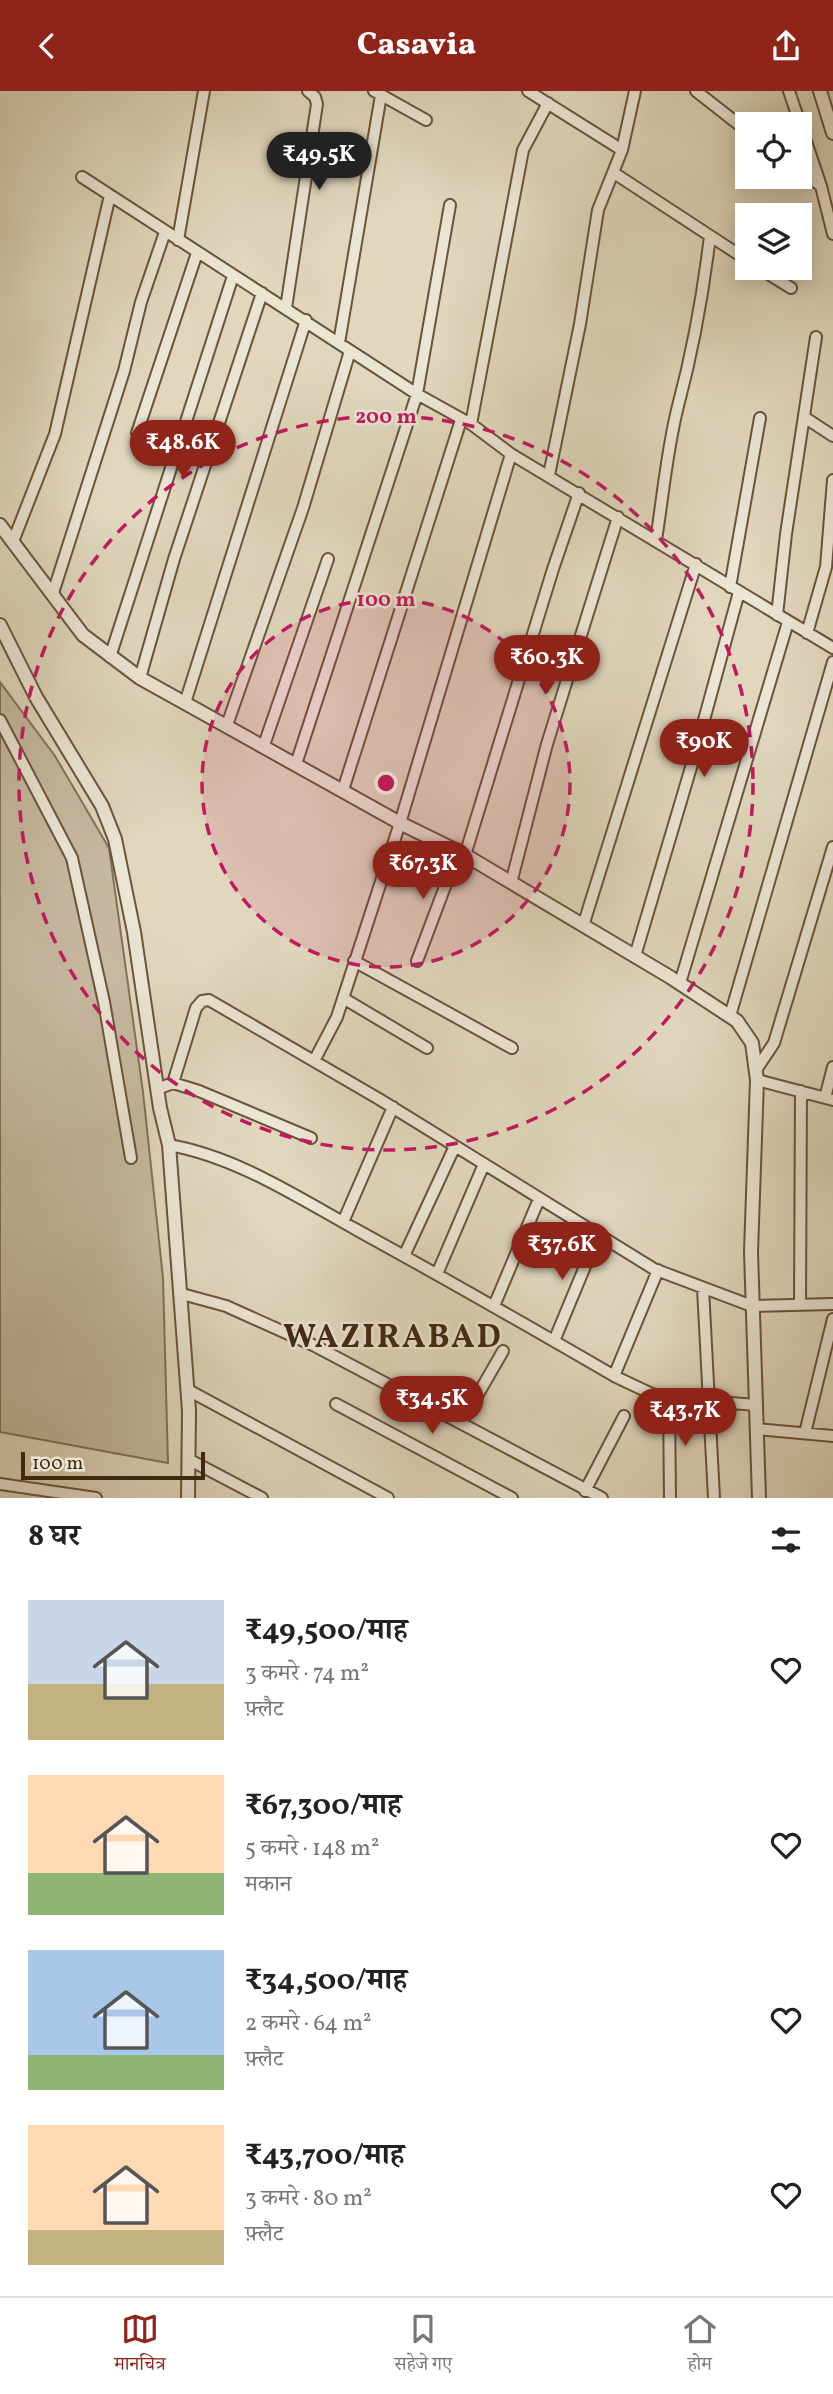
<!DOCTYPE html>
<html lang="hi">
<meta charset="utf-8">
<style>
body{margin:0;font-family:Vollkorn,"Noto Serif Devanagari",serif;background:#f2f2f2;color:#222;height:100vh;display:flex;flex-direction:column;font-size:26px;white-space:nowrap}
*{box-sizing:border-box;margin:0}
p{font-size:23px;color:#767676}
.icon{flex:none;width:38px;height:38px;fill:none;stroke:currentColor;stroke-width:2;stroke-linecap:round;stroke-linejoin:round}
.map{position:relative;height:1407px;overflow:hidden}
.details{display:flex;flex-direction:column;background:#fff;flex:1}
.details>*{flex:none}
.fabs{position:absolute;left:735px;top:21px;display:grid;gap:14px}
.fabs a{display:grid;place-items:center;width:77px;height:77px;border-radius:0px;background:#fff;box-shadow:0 4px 18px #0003;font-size:35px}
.scale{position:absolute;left:21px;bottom:18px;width:184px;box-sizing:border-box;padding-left:7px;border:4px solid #412811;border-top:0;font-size:19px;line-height:24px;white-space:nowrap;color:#412811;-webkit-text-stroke:5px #ebe5d4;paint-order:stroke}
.price{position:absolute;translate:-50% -60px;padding:0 16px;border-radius:24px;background:#8f2418;color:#fff;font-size:23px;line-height:46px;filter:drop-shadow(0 2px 4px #0008)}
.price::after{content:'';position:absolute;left:50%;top:42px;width:21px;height:16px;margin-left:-10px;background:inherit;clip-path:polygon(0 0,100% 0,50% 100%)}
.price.on{background:#222;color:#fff}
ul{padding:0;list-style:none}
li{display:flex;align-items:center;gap:21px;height:175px;padding:0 28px}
li span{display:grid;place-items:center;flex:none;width:196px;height:140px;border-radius:0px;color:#555}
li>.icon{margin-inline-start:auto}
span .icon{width:84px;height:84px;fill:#fffc;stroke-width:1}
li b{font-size:30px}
h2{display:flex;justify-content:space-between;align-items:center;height:84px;padding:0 28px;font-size:30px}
header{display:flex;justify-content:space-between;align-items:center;height:91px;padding:0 28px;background:#8f2418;color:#fff;font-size:32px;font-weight:800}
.dock{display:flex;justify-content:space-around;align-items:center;height:98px;border-top:2px solid #e0e0e0;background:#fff;font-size:19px;color:#767676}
.dock a{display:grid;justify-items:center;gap:4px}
.dock .on{color:#8f2418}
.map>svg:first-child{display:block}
.green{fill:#c5b9a0;stroke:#837058;stroke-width:2}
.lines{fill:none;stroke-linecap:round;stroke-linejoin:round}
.minor-casing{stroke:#69543c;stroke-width:14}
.tertiary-casing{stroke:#69543c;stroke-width:16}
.minor{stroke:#ebe5d4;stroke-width:10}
.tertiary{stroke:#ebe5d4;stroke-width:12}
.ring{fill:none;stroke:#c2185b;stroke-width:3.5;stroke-dasharray:12 9}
.labels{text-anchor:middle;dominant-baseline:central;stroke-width:5;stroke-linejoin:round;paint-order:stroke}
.district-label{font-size:33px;font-weight:bold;letter-spacing:2px;fill:#412811;stroke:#ebe5d4}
.centre{fill:#c2185b;stroke:#ebe5d4;stroke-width:3.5}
.ring-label{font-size:21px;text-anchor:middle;font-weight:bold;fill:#c2185b;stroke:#ebe5d4;stroke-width:5;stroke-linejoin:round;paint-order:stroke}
</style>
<header><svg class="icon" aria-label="back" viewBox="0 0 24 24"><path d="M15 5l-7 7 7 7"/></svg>Casavia<svg class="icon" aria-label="share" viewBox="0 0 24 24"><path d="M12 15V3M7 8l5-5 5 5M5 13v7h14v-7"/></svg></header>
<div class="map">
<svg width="833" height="1407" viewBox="0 0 833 1407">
<rect width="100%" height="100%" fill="#e0d7bd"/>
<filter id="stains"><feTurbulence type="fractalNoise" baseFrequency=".00286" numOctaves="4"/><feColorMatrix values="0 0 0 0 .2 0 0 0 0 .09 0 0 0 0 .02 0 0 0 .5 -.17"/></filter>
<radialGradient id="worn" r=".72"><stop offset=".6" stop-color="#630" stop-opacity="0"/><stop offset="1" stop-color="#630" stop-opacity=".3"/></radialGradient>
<path class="green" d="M0 591 55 665 109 757 143 1001 163 1187 168 1372 0 1341Z"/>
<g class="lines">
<g class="minor-casing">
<path id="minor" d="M374 0 426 29
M528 0 622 59
M696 0 747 40
M789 0 821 95 833 143
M800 79 821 95
M614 82 747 169
M82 86 417 303 471 333 511 363 833 557
M178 149 204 0
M759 177 791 197
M286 217 317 13 315 6 308 0
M339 252 381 4
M804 326 833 345
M471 333 523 59 548 12
M137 342 197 162
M549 384 580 233 598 119 622 59 635 0
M14 448 55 343 110 104
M656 449C663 405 667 358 678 315 693 259 703 203 710 145
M730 496 760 327
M53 502 124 280 141 211 165 141
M777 524 786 443 816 246
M807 542 826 476 833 389
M110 566 233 185
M140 587 174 468 262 202
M185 612 306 229
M0 629 72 767 104 911 131 1067
M227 634 303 417 350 260
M264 654 328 468
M296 673 417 303 450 114
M343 699 461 329
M465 764 553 478 579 402
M511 792 547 653 618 426
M583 835 696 473
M635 865 692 673 739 501
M354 870 512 957
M417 870 458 761
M680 892 788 531
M343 907 427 957
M730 925 833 571
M314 970 337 926 400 732 511 363
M756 979 774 952 833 756
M757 989 833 1009
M173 992 196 917 202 910 209 909 379 1008 654 1178 752 1215 833 1213
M157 998 173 992 199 1000 311 1047
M825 1007 833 976
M169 1054C237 1066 297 1106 357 1139 444 1187 530 1236 616 1286L652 1303 669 1307 756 1314
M343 1131 393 1016
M404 1165 455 1055
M437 1183 484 1073
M703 1197 714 1407
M182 1203 226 1215 315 1255 602 1407
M800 1214 801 1000
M494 1215 539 1108
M554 1250 598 1144
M614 1285 658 1179
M188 1299 388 1407
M669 1307 670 1407
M336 1313 512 1407
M462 1331 503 1260
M757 1338 833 1345
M805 1342 833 1228
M188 1368 262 1407
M0 1393 96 1407
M585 1400 624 1325"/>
</g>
<g class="tertiary-casing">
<path id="tertiary" d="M820 0 833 42
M0 434 83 544 140 587 400 732 465 764 670 886 737 930 752 952 757 989 751 1161 759 1407
M0 534 36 606 102 715 115 748 134 841 160 1017 169 1054 189 1320 188 1407"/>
</g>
<use href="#minor" class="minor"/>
<use href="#tertiary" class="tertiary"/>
</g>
<circle cx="386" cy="692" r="184" fill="#c2185b" fill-opacity=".12"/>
<g class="ring">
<circle cx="386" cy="692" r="184"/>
<circle cx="386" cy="692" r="367"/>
</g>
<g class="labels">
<g class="district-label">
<text x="393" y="1248">WAZIRABAD</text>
</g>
</g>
<circle cx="386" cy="692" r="10" class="centre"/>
<g class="ring-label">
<text x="386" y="332">200 m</text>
<text x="386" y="515">100 m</text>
</g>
<rect width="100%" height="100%" filter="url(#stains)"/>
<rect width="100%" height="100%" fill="url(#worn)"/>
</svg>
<div class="fabs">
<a><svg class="icon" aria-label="locate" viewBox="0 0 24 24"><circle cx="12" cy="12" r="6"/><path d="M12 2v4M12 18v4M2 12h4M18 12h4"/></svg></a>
<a><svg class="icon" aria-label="layers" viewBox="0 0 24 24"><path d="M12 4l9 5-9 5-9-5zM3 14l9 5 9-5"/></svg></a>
</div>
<div class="scale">100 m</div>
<b class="price on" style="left:319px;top:101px">₹49.5K</b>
<b class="price" style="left:183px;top:389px">₹48.6K</b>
<b class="price" style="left:547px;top:604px">₹60.3K</b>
<b class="price" style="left:704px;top:688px">₹90K</b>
<b class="price" style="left:423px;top:810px">₹67.3K</b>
<b class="price" style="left:562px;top:1191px">₹37.6K</b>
<b class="price" style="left:432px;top:1345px">₹34.5K</b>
<b class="price" style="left:685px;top:1357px">₹43.7K</b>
</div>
<section class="details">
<h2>8 घर<svg class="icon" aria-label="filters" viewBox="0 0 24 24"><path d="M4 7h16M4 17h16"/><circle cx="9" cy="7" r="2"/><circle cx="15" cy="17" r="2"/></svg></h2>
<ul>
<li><span style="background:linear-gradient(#c9d6e8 60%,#c2b280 0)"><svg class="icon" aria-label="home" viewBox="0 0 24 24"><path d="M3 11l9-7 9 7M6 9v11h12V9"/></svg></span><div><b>₹49,500/माह</b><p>3 कमरे · 74 m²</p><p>फ़्लैट</p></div><svg class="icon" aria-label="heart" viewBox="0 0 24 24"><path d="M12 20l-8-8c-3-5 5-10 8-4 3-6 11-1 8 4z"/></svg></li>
<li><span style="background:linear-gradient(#ffd9b3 70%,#8fb573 0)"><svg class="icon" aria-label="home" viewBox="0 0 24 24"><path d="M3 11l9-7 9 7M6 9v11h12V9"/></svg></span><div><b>₹67,300/माह</b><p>5 कमरे · 148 m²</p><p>मकान</p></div><svg class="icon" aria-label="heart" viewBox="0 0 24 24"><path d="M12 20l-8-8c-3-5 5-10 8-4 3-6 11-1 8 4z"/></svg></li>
<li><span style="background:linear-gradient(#a9c7e8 75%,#8fb573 0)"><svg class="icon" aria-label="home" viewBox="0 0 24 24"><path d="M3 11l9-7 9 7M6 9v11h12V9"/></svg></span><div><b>₹34,500/माह</b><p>2 कमरे · 64 m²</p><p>फ़्लैट</p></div><svg class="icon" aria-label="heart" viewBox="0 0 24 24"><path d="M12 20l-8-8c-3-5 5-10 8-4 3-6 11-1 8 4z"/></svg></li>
<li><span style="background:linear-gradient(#ffd9b3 75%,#c2b280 0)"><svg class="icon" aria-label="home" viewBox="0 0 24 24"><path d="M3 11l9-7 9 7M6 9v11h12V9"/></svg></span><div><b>₹43,700/माह</b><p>3 कमरे · 80 m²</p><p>फ़्लैट</p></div><svg class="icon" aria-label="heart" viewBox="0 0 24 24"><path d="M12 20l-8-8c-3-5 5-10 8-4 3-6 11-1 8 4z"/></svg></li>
</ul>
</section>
<nav class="dock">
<a class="on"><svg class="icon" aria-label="map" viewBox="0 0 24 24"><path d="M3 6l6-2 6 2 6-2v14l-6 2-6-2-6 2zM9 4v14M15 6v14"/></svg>मानचित्र</a>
<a><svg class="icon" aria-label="saved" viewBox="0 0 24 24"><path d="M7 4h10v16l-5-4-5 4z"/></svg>सहेजे गए</a>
<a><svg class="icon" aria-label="home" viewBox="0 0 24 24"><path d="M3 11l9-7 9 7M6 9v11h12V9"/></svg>होम</a>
</nav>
